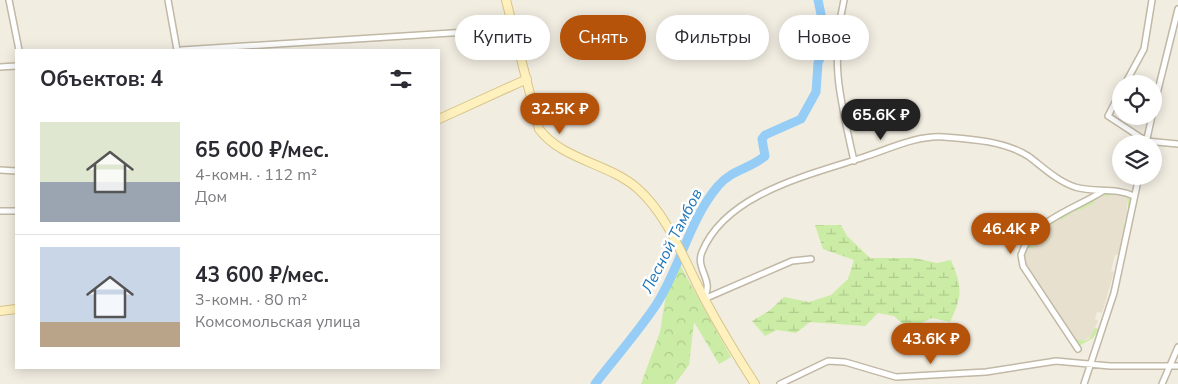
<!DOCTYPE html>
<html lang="ru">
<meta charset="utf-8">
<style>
body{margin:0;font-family:"Nunito Sans",sans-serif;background:#f7f7f7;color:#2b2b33;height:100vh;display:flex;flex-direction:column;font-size:19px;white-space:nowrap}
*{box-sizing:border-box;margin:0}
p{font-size:16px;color:#7c7c81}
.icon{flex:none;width:28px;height:28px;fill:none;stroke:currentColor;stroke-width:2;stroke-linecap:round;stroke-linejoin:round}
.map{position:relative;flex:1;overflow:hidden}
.side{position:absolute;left:15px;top:49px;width:425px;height:320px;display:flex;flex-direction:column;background:#fff;border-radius:0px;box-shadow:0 2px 12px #0003}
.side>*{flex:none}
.guide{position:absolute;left:455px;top:15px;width:475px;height:45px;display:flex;gap:10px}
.fabs{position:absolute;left:1112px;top:75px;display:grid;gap:10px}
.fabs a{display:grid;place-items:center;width:50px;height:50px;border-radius:50%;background:#fff;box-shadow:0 2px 12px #0003;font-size:25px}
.price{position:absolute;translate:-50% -42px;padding:0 11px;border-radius:18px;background:#b45309;color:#fff;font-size:16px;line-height:32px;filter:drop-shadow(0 1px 2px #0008)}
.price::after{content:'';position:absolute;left:50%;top:30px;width:15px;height:11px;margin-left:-8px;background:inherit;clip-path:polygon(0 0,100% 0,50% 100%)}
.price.active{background:#222;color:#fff}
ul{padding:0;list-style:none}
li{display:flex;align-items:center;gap:15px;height:125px;padding:0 25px}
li+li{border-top:1px solid #e1e1e2}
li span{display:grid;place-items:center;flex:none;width:140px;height:100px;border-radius:0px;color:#555}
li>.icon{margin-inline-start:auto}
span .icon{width:60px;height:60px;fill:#fffc;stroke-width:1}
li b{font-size:21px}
h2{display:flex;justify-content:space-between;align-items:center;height:60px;padding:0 25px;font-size:21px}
.pill{padding:0 18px;border-radius:22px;background:#fff;box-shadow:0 2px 12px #0003;font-size:18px;line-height:45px}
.pill.active{background:#b45309;color:#fff}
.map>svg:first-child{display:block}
.residential{fill:#e7e0ce}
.green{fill:#caeca4}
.forest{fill:url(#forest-crowns)}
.wetland{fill:url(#wetland-marsh)}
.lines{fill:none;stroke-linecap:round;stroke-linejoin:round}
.river{stroke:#95cdf7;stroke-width:9}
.street-casing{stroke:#c1b8a6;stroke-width:8}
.secondary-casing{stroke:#d7c58b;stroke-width:10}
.street{stroke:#fff;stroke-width:5}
.secondary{stroke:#fff1be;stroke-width:8}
.labels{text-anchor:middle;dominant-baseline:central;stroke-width:5;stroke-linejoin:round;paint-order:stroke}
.water-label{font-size:16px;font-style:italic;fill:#2176b9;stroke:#fff}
</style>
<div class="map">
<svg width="1178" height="384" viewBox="0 0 1178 384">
<defs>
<pattern id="forest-crowns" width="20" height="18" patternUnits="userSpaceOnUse" patternTransform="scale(1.25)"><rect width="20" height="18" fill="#caeca4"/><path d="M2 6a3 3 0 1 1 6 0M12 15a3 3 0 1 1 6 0" fill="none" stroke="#afcb8e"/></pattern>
<pattern id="wetland-marsh" width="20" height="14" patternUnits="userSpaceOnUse" patternTransform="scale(1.25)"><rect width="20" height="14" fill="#caeca4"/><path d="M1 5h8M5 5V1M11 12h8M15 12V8" fill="none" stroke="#afcb8e"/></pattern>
</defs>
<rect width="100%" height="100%" fill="#f2ede1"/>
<path class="residential" d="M1114 193 1126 195 1127 199V215L1122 226 1126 227 1120 255H1115L1111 271 1114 272 1105 303 1102 313 1097 312 1095 319 1098 321 1092 335 1084 341 1073 338 1026 268 1022 257 1027 248 1031 245 1029 242 1040 230 1053 221 1071 214 1070 211 1074 209 1075 212 1092 204 1094 203 1093 200 1104 194Z"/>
<path class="green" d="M1122 191 1130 199 1126 227 1122 226C1129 219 1129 205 1126 195L1118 192 1106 197 1104 194 1093 200 1095 203 1075 212 1073 210 1070 211 1071 214 1060 220 1058 218 1053 220 1055 223 1043 227 1030 242 1033 248H1027C1020 255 1023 260 1026 268L1073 338 1084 341 1089 339 1095 328 1099 329 1093 338 1079 346 1025 268C1024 264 1022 260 1021 256 1020 231 1085 203 1104 193Z"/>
<path class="forest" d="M680 265 731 357 719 364 694 322 689 365 675 384H641L660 332 666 294Z"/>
<path class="wetland" d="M815 225H841L847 236 870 258H914L937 263 951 260C962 287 963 295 950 322L932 318 908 329 894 316 878 313 865 326 810 322 796 333 777 330 765 336 752 321 769 311 784 297 809 302 831 295 848 279 854 260 823 249Z"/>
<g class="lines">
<path class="river" d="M595 384C615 358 638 332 656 305 680 268 689 220 718 186 731 170 750 169 765 156L762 139 765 135 801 119 816 92 818 63 822 54 825 33 818 0"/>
<g class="street-casing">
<path id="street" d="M9 0 19 50
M168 0 177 50
M844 0C830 64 840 98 854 161
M181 50 514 29
M0 67 16 66
M1125 84 1144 49 1152 0
M1121 91 1108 116 1146 141 1178 144
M1154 106 1178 9
M1146 143 1152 116
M0 170 16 171
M0 211H16
M704 299C706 294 708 288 707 284 705 272 697 264 702 252 726 193 810 175 864 157 889 149 917 135 944 137 971 139 1004 141 1028 156 1043 167 1057 181 1075 187 1095 193 1115 187 1134 196
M704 299 792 261 811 259
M1078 349 1023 266 1021 255C1032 220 1075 209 1103 191
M780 384 828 361 845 362 896 377 986 372 1056 361 1110 366H1178
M1084 384 1114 293 1139 176
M1162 384 1178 347"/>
</g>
<g class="secondary-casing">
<path id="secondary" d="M506 0 539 129C562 160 608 163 637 188 668 215 685 262 704 298 720 328 737 356 755 384
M439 119 527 79
M0 311 16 309"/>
</g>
<use href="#street" class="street"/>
<use href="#secondary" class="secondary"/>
</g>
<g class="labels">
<g class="water-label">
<text transform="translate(672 241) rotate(-63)">Лесной Тамбов</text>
</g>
</g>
</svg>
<div class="fabs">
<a><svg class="icon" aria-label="locate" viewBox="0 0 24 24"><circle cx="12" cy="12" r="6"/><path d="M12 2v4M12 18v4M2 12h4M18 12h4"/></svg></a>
<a><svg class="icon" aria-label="layers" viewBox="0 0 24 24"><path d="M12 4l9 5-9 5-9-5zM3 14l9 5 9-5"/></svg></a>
</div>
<b class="price" style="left:560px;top:135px">32.5K ₽</b>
<b class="price active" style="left:881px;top:141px">65.6K ₽</b>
<b class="price" style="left:1011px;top:255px">46.4K ₽</b>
<b class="price" style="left:931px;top:365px">43.6K ₽</b>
<div class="guide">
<a class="pill">Купить</a>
<a class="pill active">Снять</a>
<a class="pill">Фильтры</a>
<a class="pill">Новое</a>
</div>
<section class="side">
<h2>Объектов: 4<svg class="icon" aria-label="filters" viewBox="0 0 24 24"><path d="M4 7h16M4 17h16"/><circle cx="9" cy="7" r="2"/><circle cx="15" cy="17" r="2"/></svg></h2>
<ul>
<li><span style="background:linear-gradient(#dfe7d0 60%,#9aa5b1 0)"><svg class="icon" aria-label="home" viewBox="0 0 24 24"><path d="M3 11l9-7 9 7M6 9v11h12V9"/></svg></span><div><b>65 600 ₽/мес.</b><p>4-комн. · 112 m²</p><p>Дом</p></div></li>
<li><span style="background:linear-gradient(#c9d6e8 75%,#b9a48a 0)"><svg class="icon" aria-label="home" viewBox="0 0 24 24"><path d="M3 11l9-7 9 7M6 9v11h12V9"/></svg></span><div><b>43 600 ₽/мес.</b><p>3-комн. · 80 m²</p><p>Комсомольская улица</p></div></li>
</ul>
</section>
</div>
